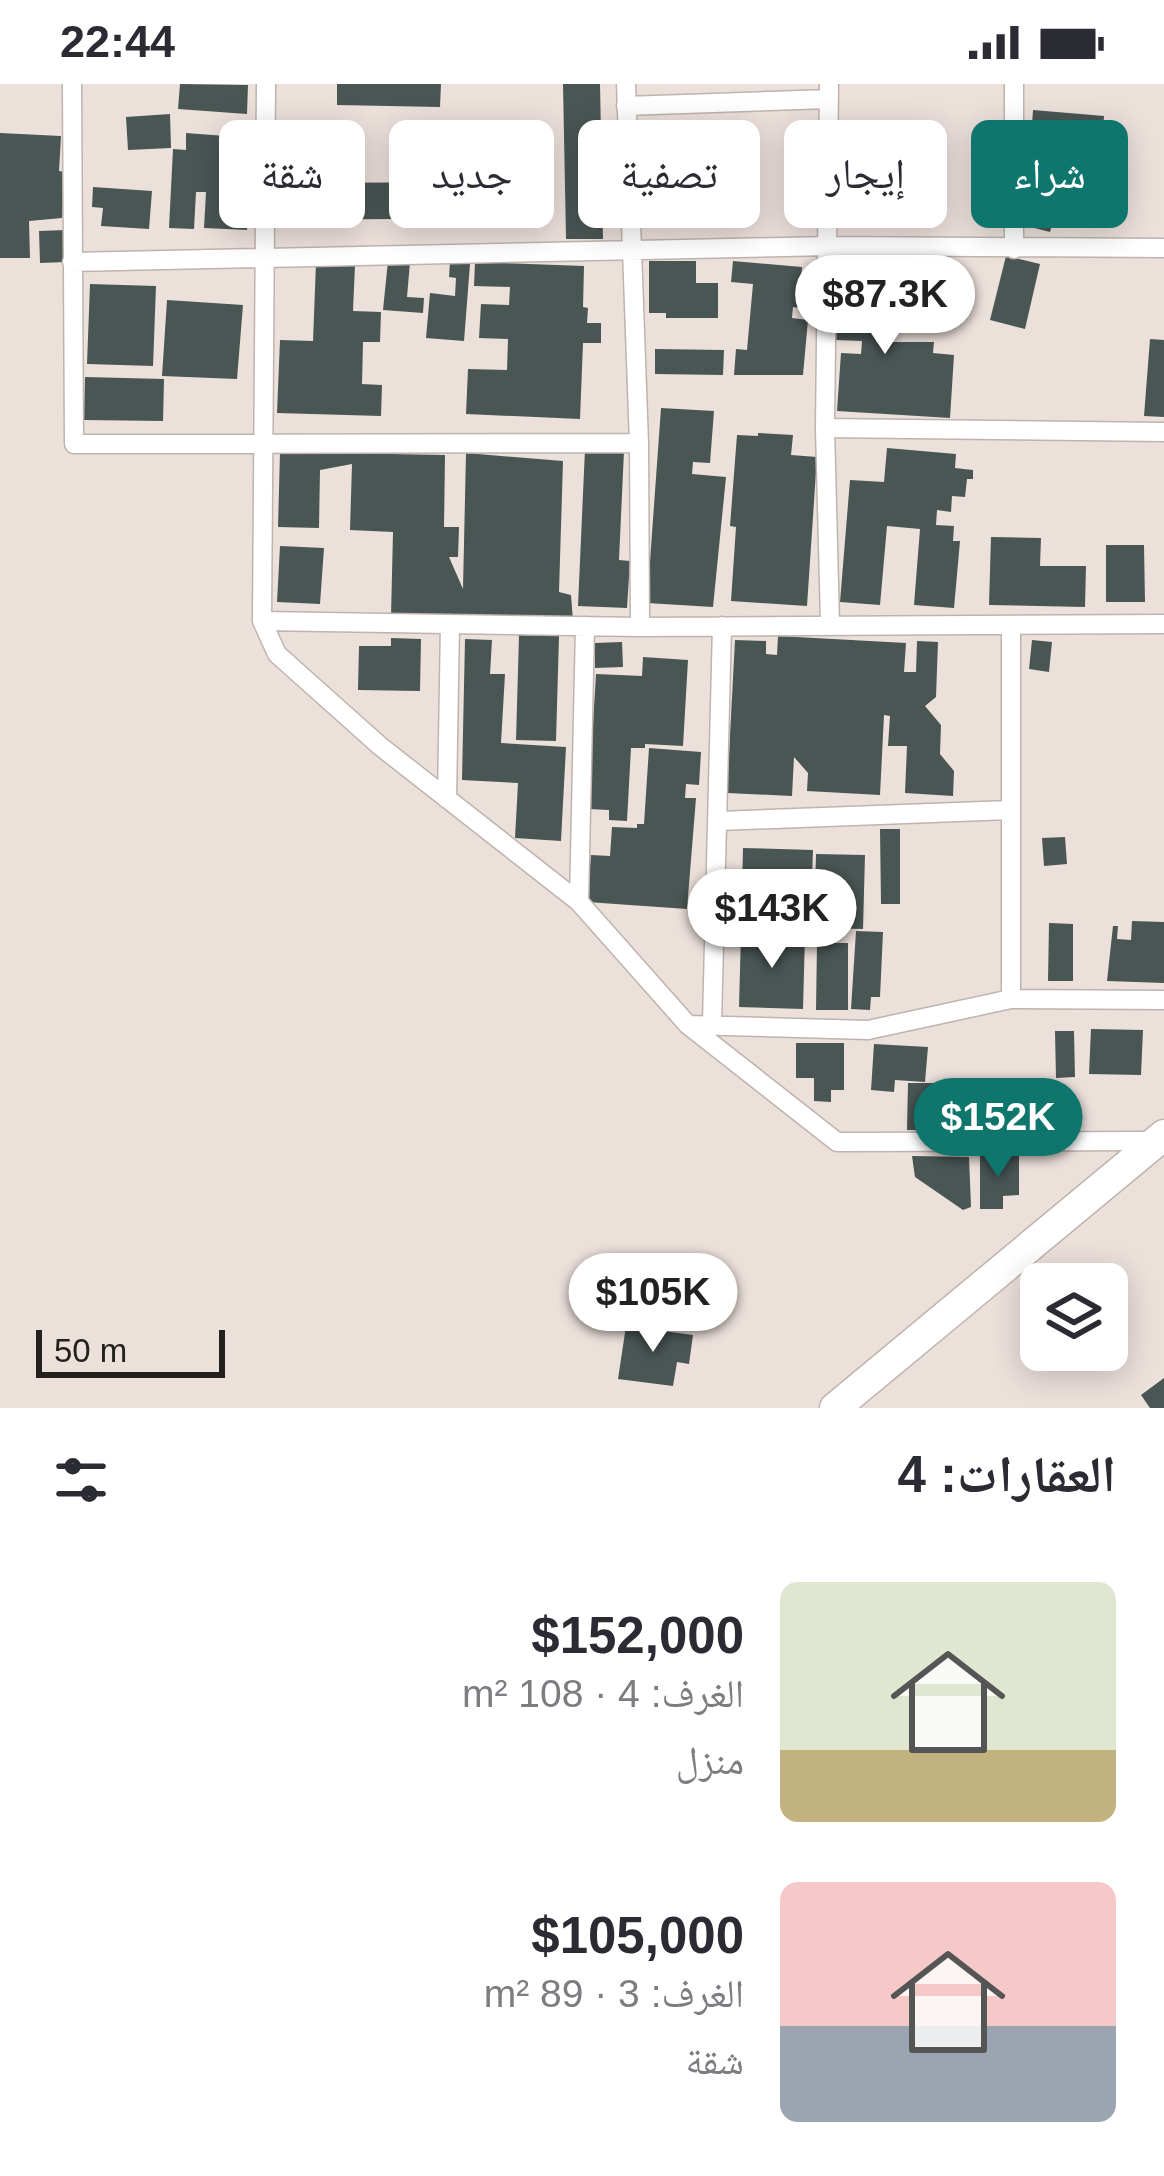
<!DOCTYPE html>
<html lang="ar">
<meta charset="utf-8">
<style>
body{margin:0;font-family:Helvetica,"Noto Naskh Arabic",sans-serif;background:#f7f7f7;color:#2b2b33;direction:rtl;height:100vh;display:flex;flex-direction:column;font-size:45px;white-space:nowrap}
*{box-sizing:border-box;margin:0}
p{font-size:39px;color:#7c7c81}
.icon{flex:none;width:66px;height:66px;fill:none;stroke:currentColor;stroke-width:2;stroke-linecap:round;stroke-linejoin:round}
.map{position:relative;height:1324px;overflow:hidden;direction:ltr}
.sheet{display:flex;flex-direction:column;background:#fff;flex:1}
.sheet>*{flex:none}
.banner{position:absolute;left:36px;top:36px;width:1092px;height:108px;direction:rtl;display:flex;gap:24px}
.controls{position:absolute;left:1020px;top:1179px;display:grid;gap:24px}
.controls a{display:grid;place-items:center;width:108px;height:108px;border-radius:18px;background:#fff;box-shadow:0 6px 30px #0003;font-size:60px}
.scale{position:absolute;left:36px;bottom:30px;width:189px;box-sizing:border-box;padding-left:12px;border:6px solid #24201e;border-top:0;font-size:33px;line-height:42px;white-space:nowrap;color:#24201e;-webkit-text-stroke:9px #ece0db;paint-order:stroke}
.price{position:absolute;translate:-50% -102px;padding:0 27px;border-radius:42px;background:#fff;color:#222;font-size:39px;line-height:78px;filter:drop-shadow(0 3px 6px #0008)}
.price::after{content:'';position:absolute;left:50%;top:72px;width:36px;height:27px;margin-left:-18px;background:inherit;clip-path:polygon(0 0,100% 0,50% 100%)}
.price.on{background:#0f766e;color:#fff}
ul{padding:0;list-style:none}
li{display:flex;align-items:center;gap:36px;height:300px;padding:0 48px}
li span{display:grid;place-items:center;flex:none;width:336px;height:240px;border-radius:18px;color:#555}
li>.icon{margin-inline-start:auto}
span .icon{width:144px;height:144px;fill:#fffc;stroke-width:1}
li b{font-size:51px}
h2{display:flex;justify-content:space-between;align-items:center;height:144px;padding:0 48px;font-size:51px}
.chip{padding:0 42px;border-radius:18px;background:#fff;box-shadow:0 6px 30px #0003;font-size:42px;line-height:108px}
.chip.on{background:#0f766e;color:#fff}
.status{display:flex;justify-content:space-between;align-items:center;height:84px;padding:0 60px;background:#fff;direction:ltr}
.status svg{height:33px;fill:currentColor}
.map>svg:first-child{display:block}
.building{fill:#4a5654}
.lines{fill:none;stroke-linecap:round;stroke-linejoin:round}
.street-casing{stroke:#beb3ae;stroke-width:21}
.primary-casing{stroke:#beb3ae;stroke-width:33}
.street{stroke:#fff;stroke-width:18}
.primary{stroke:#fff;stroke-width:30}
</style>
<div class="status"><b>22:44</b><svg viewBox="0 0 49 12"><path d="M0 12V9h3v3zM5 12V6h3v6zM10 12V3h3v9zM15 12V0h3v12zM26 1h20v11H26zM47 4h2v5h-2z"/></svg></div>
<div class="map">
<svg width="1164" height="1324" viewBox="0 0 1164 1324">
<rect width="100%" height="100%" fill="#ece0db"/>
<path class="building" d="M180 0 248 1 247 30 178 25Z
M337 0H441L440 23 337 21Z
M563 0H600L603 155H566Z
M1033 26 1104 32 1102 60 1031 55Z
M170 30 171 64 128 66 126 33Z
M0 49 61 52 59 87 66 88 62 134 29 137 30 174H0Z
M186 49 252 54 247 146 204 144 206 108H196L194 145 169 144 173 65 186 66Z
M1045 85 1065 90 1050 148 1019 140 1029 96 1041 100Z
M512 98V134L276 136 275 99Z
M93 103 152 107 149 145 101 142 103 124 92 123Z
M65 146 66 178 40 179 39 147Z
M1006 172 1040 180 1025 245 990 236Z
M841 176 883 179 876 258H934L933 269 954 271 950 334 837 327 841 269 861 270 862 257 836 256Z
M388 177 410 178 407 213 424 214 423 229 383 226Z
M649 177H696V199H718V234H666V229H649Z
M733 177 802 183 799 224 793 223 792 234 808 236 803 291H734L736 265 747 266 753 200 731 198Z
M450 178 470 180 464 257 426 254 430 209 455 212 456 194 449 193Z
M475 178 584 182 583 223 588 224 587 239H601V259H583L580 335 466 330 468 285 507 286 508 255 479 254 481 220 509 221 510 203 474 202Z
M316 179 355 181 353 227 381 228 380 258H363L362 300 382 301 381 332 277 329 280 256 313 257Z
M90 200 156 202 153 282 87 280Z
M167 216 243 221 237 295 162 292Z
M1150 255 1164 256V333L1144 332Z
M655 265 724 266 723 291 655 290Z
M85 293 164 295 163 337 84 336Z
M661 324 714 327 710 379 693 378 692 390 726 393 713 523 647 519Z
M758 349 793 351 791 371 817 373 807 522 731 517 736 443 730 442 737 351 758 352Z
M887 364 956 370 955 384 973 386V395H967L965 413 952 412 951 428 937 426 936 441 954 442 953 457H960L954 524 914 521 920 445 887 442 880 521 840 518 850 396 884 398Z
M585 365 624 367 619 476 630 477 627 524 578 522Z
M280 368 445 371 444 443H459L458 473H449L463 505 466 369 563 377 559 508 571 511 573 537 391 533 393 448 350 446 352 380 320 386 319 444 278 443Z
M991 453 1041 454 1040 482H1086L1085 523 989 521Z
M1106 461H1144L1145 518H1106Z
M280 462 324 464 320 520 277 518Z
M519 551 559 552 556 657 516 656Z
M778 552 906 559 904 588H916L917 557 938 558 936 613 925 622 941 641 940 670 954 687 953 712 905 709 907 662H888L890 632 884 631 880 711 807 707 808 689 794 673 792 712 727 709 735 556 766 557V570L777 571Z
M391 554 421 555 420 607 358 606 359 562H391Z
M465 555 492 556 490 590H505L501 659 566 663 561 757 515 754 518 699 462 696Z
M1032 556 1052 558 1049 588 1029 585Z
M622 558 623 583 595 584V559Z
M643 573 688 576 683 662 645 660V664H631L627 737 609 736V726L588 725 596 590 642 592Z
M649 664 701 668 699 701 686 700 685 714H696L687 825 587 818 591 771 610 772 612 743 637 744V740H644Z
M880 745H900V820H881Z
M1065 753 1067 780 1044 782 1042 754Z
M743 764 813 766 810 847 741 845Z
M816 770 865 771 863 845 814 844Z
M1132 837 1164 838V899L1107 897 1113 842H1118L1117 855 1131 856Z
M1049 839 1073 840V897H1048Z
M856 847 883 848 880 913H871L870 926 851 925Z
M741 849 805 851 803 925 739 923Z
M817 859H848V926H816Z
M1091 945 1143 946 1141 991 1089 990Z
M1055 947H1074L1075 993 1056 994Z
M796 959H844V1006H831V1018L814 1017V994H796Z
M874 960 928 963 925 998 895 996 894 1008 871 1006Z
M982 996H1023V1043L981 1042Z
M908 999H953V1046H907Z
M1019 1071V1111L1003 1112V1125H980V1072Z
M912 1072 969 1073 971 1123 963 1126 915 1093Z
M626 1242 693 1251 689 1280 677 1278 673 1302 618 1295Z
M1164 1294V1324H1150L1141 1311Z"/>
<g class="lines">
<g class="street-casing">
<path id="street" d="M72 0 74 360 639 359
M266 0 262 537 640 543 1164 540
M626 0 639 359 640 543
M829 0 825 344 830 539
M626 22 829 15
M1014 165V0
M72 178 829 162 1164 164
M825 344 1164 348
M262 537 277 570 380 662 579 818 688 941 837 1058 1145 1057
M447 715 450 540
M719 737 1010 726
M579 818 585 542
M1011 915V543
M712 939 722 542
M688 941 868 946 1011 915 1164 916"/>
</g>
<g class="primary-casing">
<path id="primary" d="M835 1324 1164 1051"/>
</g>
<use href="#street" class="street"/>
<use href="#primary" class="primary"/>
</g>
</svg>
<div class="controls">
<a><svg class="icon" aria-label="layers" viewBox="0 0 24 24"><path d="M12 4l9 5-9 5-9-5zM3 14l9 5 9-5"/></svg></a>
</div>
<div class="scale">50 m</div>
<b class="price" style="left:885px;top:273px">$87.3K</b>
<b class="price" style="left:772px;top:887px">$143K</b>
<b class="price on" style="left:998px;top:1096px">$152K</b>
<b class="price" style="left:653px;top:1271px">$105K</b>
<div class="banner">
<a class="chip on">شراء</a>
<a class="chip">إيجار</a>
<a class="chip">تصفية</a>
<a class="chip">جديد</a>
<a class="chip">شقة</a>
</div>
</div>
<section class="sheet">
<h2>العقارات: 4<svg class="icon" aria-label="filters" viewBox="0 0 24 24"><path d="M4 7h16M4 17h16"/><circle cx="9" cy="7" r="2"/><circle cx="15" cy="17" r="2"/></svg></h2>
<ul>
<li><span style="background:linear-gradient(#dfe7d0 70%,#c2b280 0)"><svg class="icon" aria-label="home" viewBox="0 0 24 24"><path d="M3 11l9-7 9 7M6 9v11h12V9"/></svg></span><div><b>$152,000</b><p>الغرف: 4 · 108 m²</p><p>منزل</p></div></li>
<li><span style="background:linear-gradient(#f6c9c9 60%,#9aa5b1 0)"><svg class="icon" aria-label="home" viewBox="0 0 24 24"><path d="M3 11l9-7 9 7M6 9v11h12V9"/></svg></span><div><b>$105,000</b><p>الغرف: 3 · 89 m²</p><p>شقة</p></div></li>
</ul>
</section>
